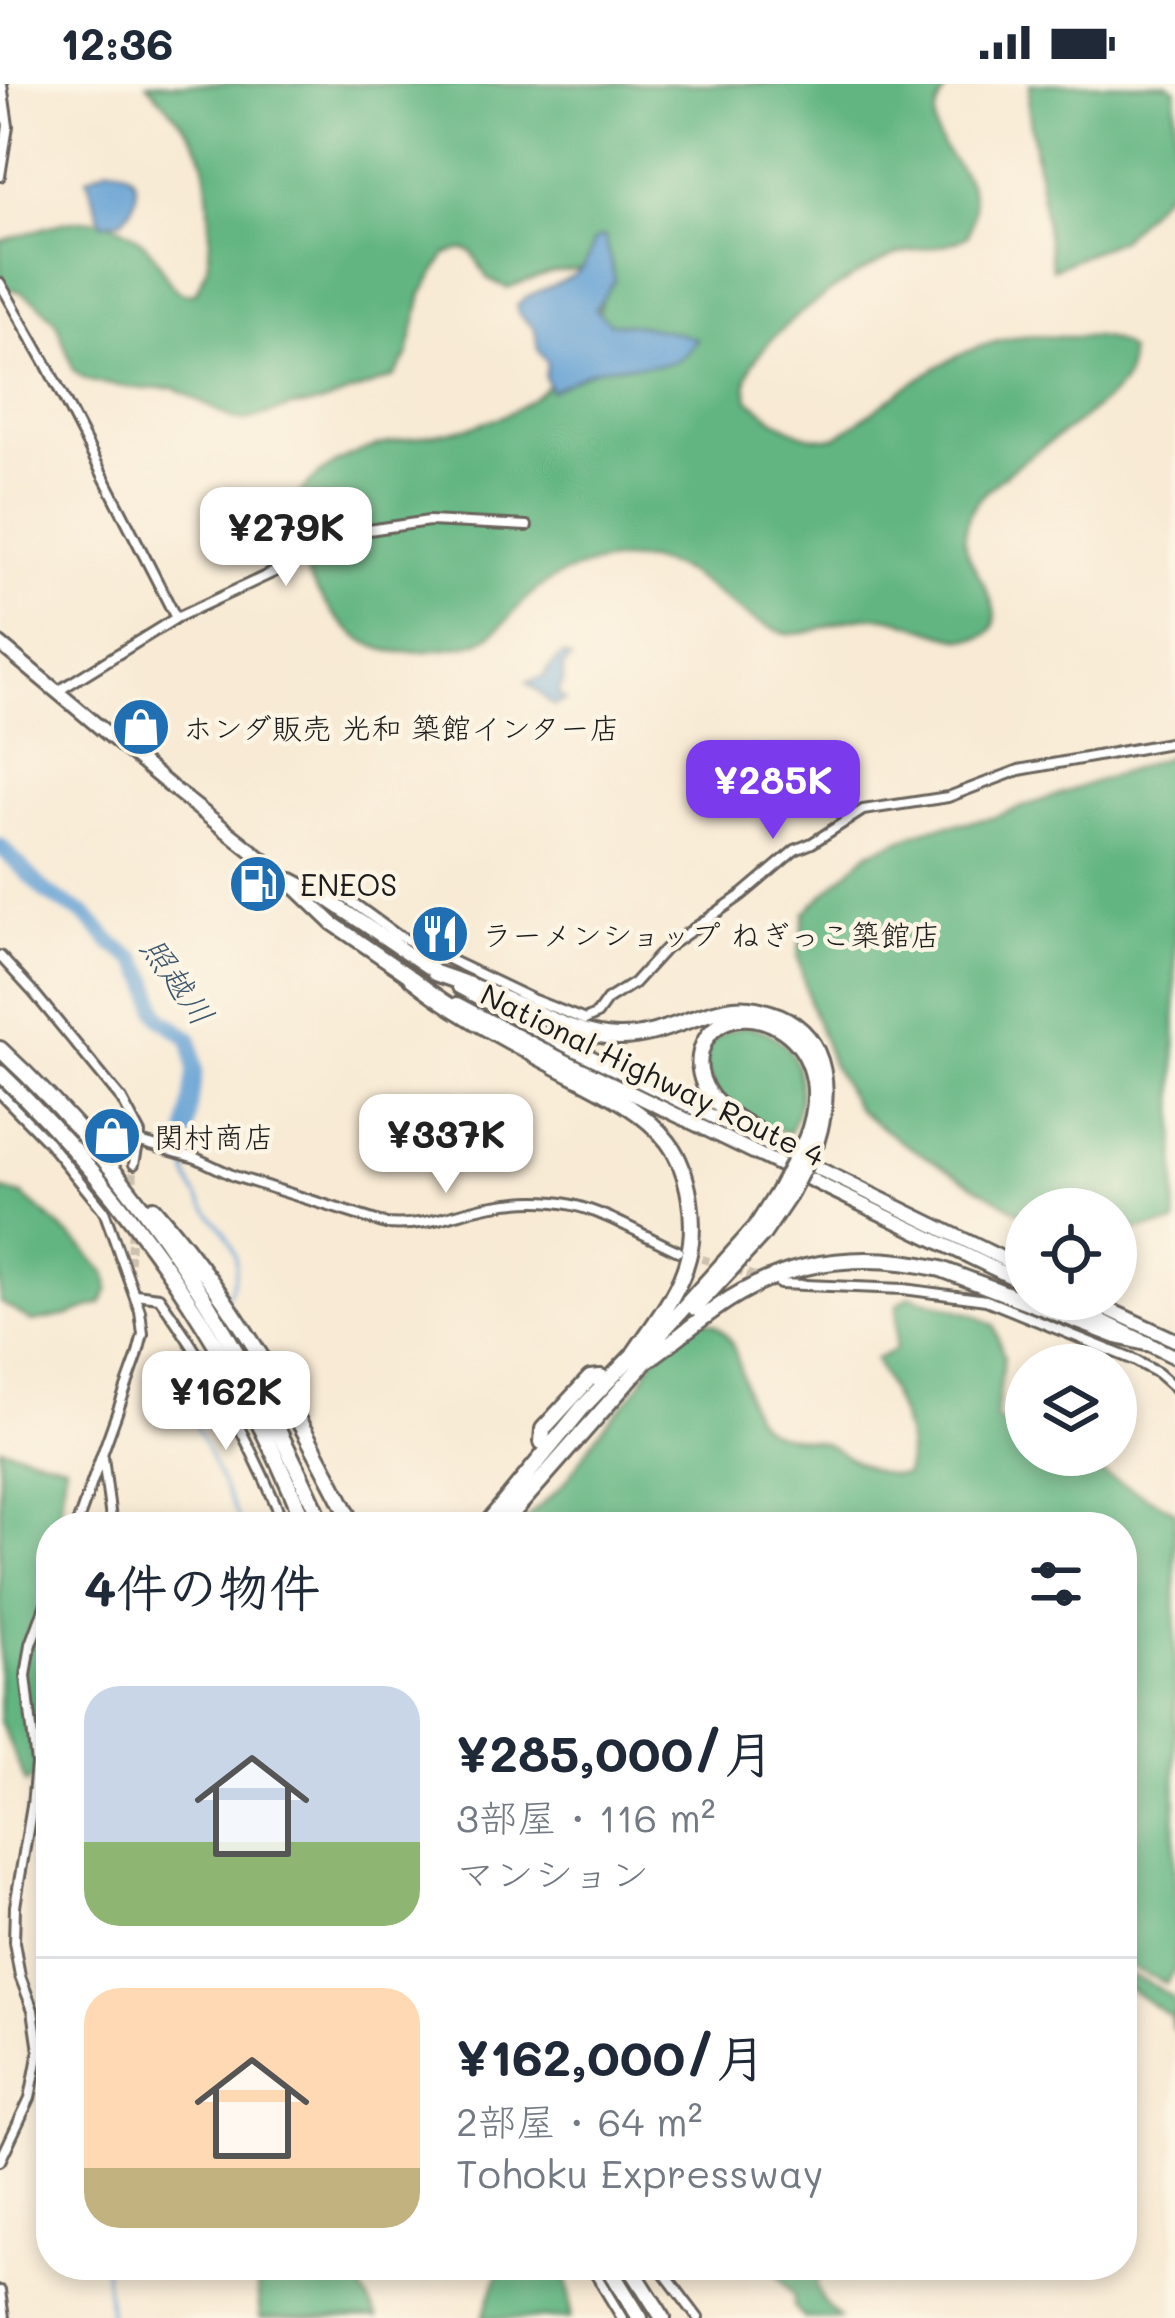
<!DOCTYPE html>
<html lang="ja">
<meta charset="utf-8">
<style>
body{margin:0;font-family:Mali,"Klee One",sans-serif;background:#f6f6f7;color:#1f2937;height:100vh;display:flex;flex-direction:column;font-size:45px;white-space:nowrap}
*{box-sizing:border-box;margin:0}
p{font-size:39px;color:#747a83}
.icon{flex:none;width:66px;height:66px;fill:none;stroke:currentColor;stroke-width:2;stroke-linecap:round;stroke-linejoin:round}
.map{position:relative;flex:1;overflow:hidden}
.side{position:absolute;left:36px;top:1428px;width:1101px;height:768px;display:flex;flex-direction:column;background:#fff;border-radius:48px;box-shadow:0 6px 18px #0003}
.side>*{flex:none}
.controls{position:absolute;left:1005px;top:1104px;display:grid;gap:24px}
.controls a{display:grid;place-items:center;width:132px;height:132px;border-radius:50%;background:#fff;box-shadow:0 6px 18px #0003;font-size:60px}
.price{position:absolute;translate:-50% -102px;padding:0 27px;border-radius:24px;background:#fff;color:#222;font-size:39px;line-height:78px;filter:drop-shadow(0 3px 6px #0008)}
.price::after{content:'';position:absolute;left:50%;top:72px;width:36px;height:27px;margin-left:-18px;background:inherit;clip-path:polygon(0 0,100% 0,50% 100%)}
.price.current{background:#7c3aed;color:#fff}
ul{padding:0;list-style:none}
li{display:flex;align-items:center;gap:36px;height:300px;padding:0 48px}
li+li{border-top:3px solid #e0e1e3}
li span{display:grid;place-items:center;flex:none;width:336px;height:240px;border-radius:36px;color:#555}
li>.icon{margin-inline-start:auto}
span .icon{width:144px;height:144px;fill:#fffc;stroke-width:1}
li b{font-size:51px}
h2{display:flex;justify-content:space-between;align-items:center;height:144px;padding:0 48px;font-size:51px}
.status{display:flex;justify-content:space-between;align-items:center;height:84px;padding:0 60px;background:#fff;direction:ltr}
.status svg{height:33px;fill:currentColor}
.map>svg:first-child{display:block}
.forest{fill:#62b581;stroke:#3f684e;stroke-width:3}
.water{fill:#63a0d4;stroke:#405e78;stroke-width:3}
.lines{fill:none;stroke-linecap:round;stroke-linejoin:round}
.stream{stroke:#63a0d4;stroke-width:3}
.river{stroke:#63a0d4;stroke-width:16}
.minor-tunnel{stroke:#ccc1af;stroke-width:8;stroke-dasharray:8 4;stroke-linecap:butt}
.minor-casing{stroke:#69645c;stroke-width:14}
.trunk-casing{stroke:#69645c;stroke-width:18}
.motorway-casing{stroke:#69645c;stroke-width:20}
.minor{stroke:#fff;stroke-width:8}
.trunk{stroke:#fff;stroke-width:12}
.motorway{stroke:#fff;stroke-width:14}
.motorway-bridge-casing{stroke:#69645c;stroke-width:20;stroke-linecap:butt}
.motorway-bridge{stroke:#fff;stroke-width:14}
.labels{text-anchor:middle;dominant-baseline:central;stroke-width:9;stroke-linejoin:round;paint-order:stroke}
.poi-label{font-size:30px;fill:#1c1c1c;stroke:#fcf5e5;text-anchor:start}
.street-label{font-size:30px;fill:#1c1c1c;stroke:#fcf5e5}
.water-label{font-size:33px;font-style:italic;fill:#3c576f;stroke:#fcf5e5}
</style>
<div class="status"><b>12:36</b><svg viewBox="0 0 49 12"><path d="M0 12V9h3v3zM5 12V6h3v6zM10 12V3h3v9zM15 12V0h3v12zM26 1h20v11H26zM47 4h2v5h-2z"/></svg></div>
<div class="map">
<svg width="1175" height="2234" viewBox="0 0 1175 2234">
<rect width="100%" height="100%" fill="#fcf5e5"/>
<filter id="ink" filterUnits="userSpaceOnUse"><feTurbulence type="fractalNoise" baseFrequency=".00833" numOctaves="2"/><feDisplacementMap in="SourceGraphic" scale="24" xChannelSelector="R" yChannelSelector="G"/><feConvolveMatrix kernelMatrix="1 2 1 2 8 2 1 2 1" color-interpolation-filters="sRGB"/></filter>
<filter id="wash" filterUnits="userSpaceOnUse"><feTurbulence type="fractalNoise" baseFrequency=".004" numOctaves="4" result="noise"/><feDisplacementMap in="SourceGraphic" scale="48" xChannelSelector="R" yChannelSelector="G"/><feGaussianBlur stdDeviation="2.7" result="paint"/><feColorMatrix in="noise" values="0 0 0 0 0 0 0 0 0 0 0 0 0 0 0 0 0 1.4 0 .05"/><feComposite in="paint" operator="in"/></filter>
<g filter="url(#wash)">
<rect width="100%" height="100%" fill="#f8ead4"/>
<path class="forest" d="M147 0H950C906 63 973 71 974 122 974 132 971 141 968 151 947 165 919 163 896 171 856 186 754 252 747 296 746 300 748 311 749 315 773 336 802 359 836 353 896 314 947 261 1022 253 1037 251 1053 253 1068 253 1091 253 1111 250 1129 267 1129 280 1129 290 1121 301 1114 311 1102 318 1094 325 1057 357 1012 378 979 415 967 428 962 448 966 465 972 486 1017 539 982 553 957 562 912 536 885 533 870 532 855 533 840 538 820 544 801 555 779 547 717 526 700 472 627 476 593 477 551 490 527 514 512 528 500 548 480 557 467 562 450 565 436 566 418 568 400 570 382 565 340 552 312 503 294 465 285 444 286 425 302 407 360 342 443 362 511 328 540 313 566 287 583 260 591 247 602 225 602 209 602 202 596 191 593 184L550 189 507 204 487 194 472 168 463 165 446 170 422 210 408 271 394 293 320 320 292 323 246 337 233 335 174 304 144 305 97 299 84 295 74 287 56 238 37 218 19 207 0 203V157C33 149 68 131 103 137 119 140 141 154 151 167 165 183 168 214 195 209 200 201 204 192 207 183 212 159 210 89 200 68 189 42 165 21 147 0Z
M1030 0H1168L1175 4V97L1121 155 1052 185 1028 21Z
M1175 670V1140L1116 1150V1125H1026V1132L900 1057 858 1026 833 982 808 914 798 873 805 828 869 768 931 744 991 734Z
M746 942C802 950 811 1005 789 1049 771 1045 730 1027 719 1013 717 1011 711 998 710 996 697 962 715 948 746 942Z
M0 1105 23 1111 82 1162 107 1191 109 1205 101 1220 69 1231 32 1238 0 1218Z
M910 1212 975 1231 994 1242 1004 1273 996 1335 1026 1351V1371H1066L1175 1427V1884L1166 1899 1122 1879V1443H519C532 1425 552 1415 565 1398 579 1381 588 1362 602 1345 616 1328 632 1314 643 1295 654 1276 659 1253 678 1241 689 1235 702 1234 714 1240 747 1260 737 1311 760 1339 775 1357 809 1351 829 1362 851 1374 878 1395 905 1390 917 1351 891 1310 875 1275L895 1266 897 1221Z
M0 1363 65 1380 59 1443H51V1494L39 1549 51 1568V1683L26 1699 0 1637Z
M1123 1891C1142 1893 1159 1904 1174 1915L1175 1947 1172 1944 1171 1933 1125 1902Z
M255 2181H353L360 2202 378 2234H260Z
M507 2181C557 2181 571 2176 571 2234H483L500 2185Z
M771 2181H825L816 2200 823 2218 839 2234H804L794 2223V2211Z"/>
<path class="water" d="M109 83C143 84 143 116 122 136L102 140 87 94Z
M600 153H605L615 196 595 225 610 239C634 239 674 247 697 255 675 297 631 274 597 285 581 290 566 300 551 307L545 293 547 279 538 265 535 245 518 229 517 222C539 196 586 206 593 158Z
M563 571 571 575 563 583V599L558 610 565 616 554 622 527 598 545 592 548 585Z"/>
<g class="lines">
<path class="stream" d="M187 1048C186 1063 184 1080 189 1095 206 1141 257 1157 227 1212
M194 1274 185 1289 188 1325 242 1443
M104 2181 110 2234"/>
<path class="river" d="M0 762 47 809 85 831 114 861 137 877 149 897 157 927 161 934 190 955 195 986 187 1048"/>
</g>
</g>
<g filter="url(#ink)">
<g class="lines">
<path class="minor-tunnel" d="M133 1108 134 1080
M690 1171 767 1196
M129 1191 132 1141"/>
<g class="minor-casing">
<path id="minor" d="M0 92 8 42 2 0
M0 199 45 278 176 534
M58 607 176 534 362 447 429 437 527 442
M330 802 397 851 534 916 585 936 597 930 607 916 634 899 665 865 743 810 795 766 812 759 863 726 948 713 1019 686 1175 658
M0 872 34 909 122 1016 140 1050 134 1080
M0 1009 48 1058 104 1127 140 1227 143 1250 137 1273 76 1443
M140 1058 196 1074 234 1092 386 1140C429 1143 449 1130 488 1122 575 1105 604 1133 678 1167
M780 1200 904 1205 986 1216 1134 1276 1158 1289 1175 1304
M135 1210 159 1213C209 1283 253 1363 285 1443
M103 1373 112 1443
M0 2077 30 2014 39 1967 33 1926 20 1892 14 1858 15 1822 32 1722 36 1680 26 1592 31 1560 51 1506
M590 2181 622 2234
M658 2181 698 2234
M0 2207 4 2234"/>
</g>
<g class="trunk-casing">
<path id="trunk" d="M0 560 170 702 281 790 332 839 418 898
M292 796 321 811 441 892
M459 903 564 960 1026 1186
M457 920 559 974 1026 1200
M1058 1215 1175 1273
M1086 1215 1175 1256"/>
</g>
<g class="motorway-casing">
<path id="motorway" d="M435 889C465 899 493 910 521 922 552 936 584 952 618 953 659 954 694 929 734 924 749 922 764 926 779 932 831 955 831 1012 816 1059
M411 894C455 929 503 954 553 981 592 1002 640 1022 668 1058 690 1088 697 1139 688 1174 679 1210 653 1241 633 1271
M0 965C146 1100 244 1263 324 1443
M0 989C132 1115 238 1273 306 1443
M782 1067C760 1043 727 1034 710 1011 701 998 697 982 701 967 721 897 850 943 806 1055
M153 1124C234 1217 295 1325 350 1434L358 1443
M695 1224 763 1150 788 1113
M646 1277C675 1257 701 1233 730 1215 795 1174 868 1168 941 1185L1117 1252 1146 1259
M542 1358 543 1345 590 1294 601 1293
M484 1443 583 1323 633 1271 659 1251 741 1160 756 1143 778 1108
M500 1443 651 1271
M607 2181 640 2234
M629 2181 663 2234"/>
</g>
<use href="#minor" class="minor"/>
<use href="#trunk" class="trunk"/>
<use href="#motorway" class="motorway"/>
<g class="motorway-bridge-casing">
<path id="motorway-bridge" d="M778 1108 806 1055
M788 1113 816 1059"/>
</g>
<use href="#motorway-bridge" class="motorway-bridge"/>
</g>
</g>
<defs>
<g id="shop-disc" transform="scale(3)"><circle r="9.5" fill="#1f6fb2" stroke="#fcf5e5"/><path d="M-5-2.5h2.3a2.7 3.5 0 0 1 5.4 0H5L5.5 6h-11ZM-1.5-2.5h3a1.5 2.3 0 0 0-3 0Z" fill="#fff"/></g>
<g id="fuel-disc" transform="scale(3)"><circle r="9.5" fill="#1f6fb2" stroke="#fcf5e5"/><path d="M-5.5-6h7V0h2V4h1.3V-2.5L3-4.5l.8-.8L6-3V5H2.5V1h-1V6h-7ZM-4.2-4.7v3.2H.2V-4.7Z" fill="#fff"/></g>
<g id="restaurant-disc" transform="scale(3)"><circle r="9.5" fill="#1f6fb2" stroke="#fcf5e5"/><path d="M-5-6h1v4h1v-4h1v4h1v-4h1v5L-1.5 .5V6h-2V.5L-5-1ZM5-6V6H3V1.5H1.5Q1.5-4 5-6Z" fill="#fff"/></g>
</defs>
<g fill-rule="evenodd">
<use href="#shop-disc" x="141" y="643"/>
<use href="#fuel-disc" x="258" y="800"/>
<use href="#restaurant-disc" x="440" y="850"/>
<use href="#shop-disc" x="112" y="1052"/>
</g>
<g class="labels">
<g class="poi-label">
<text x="183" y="643">ホンダ販売 光和 築館インター店</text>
<text x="300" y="800">ENEOS</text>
<text x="482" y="850">ラーメンショップ ねぎっこ築館店</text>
<text x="154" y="1052">関村商店</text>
</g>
<g class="street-label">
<text transform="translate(653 990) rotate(26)">National Highway Route 4</text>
</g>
<g class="water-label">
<text transform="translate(179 896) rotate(55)">照越川</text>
</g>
</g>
</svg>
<div class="controls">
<a><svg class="icon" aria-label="locate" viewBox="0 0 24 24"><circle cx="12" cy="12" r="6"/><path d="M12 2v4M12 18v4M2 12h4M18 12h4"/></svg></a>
<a><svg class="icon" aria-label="layers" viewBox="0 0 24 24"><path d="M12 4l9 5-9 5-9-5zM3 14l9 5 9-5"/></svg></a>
</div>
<b class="price" style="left:286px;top:505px">¥279K</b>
<b class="price current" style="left:773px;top:758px">¥285K</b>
<b class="price" style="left:446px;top:1112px">¥337K</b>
<b class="price" style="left:226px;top:1369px">¥162K</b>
<section class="side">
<h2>4件の物件<svg class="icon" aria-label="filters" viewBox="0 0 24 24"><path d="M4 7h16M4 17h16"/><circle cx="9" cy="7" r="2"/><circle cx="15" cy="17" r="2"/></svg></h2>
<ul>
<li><span style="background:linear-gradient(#c9d6e8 65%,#8fb573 0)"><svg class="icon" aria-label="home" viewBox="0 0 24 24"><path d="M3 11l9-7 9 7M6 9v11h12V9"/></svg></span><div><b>¥285,000/月</b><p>3部屋 · 116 m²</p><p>マンション</p></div></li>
<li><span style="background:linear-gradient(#ffd9b3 75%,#c2b280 0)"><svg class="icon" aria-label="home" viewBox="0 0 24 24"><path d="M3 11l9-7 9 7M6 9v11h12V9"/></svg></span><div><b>¥162,000/月</b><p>2部屋 · 64 m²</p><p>Tohoku Expressway</p></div></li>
</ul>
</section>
</div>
